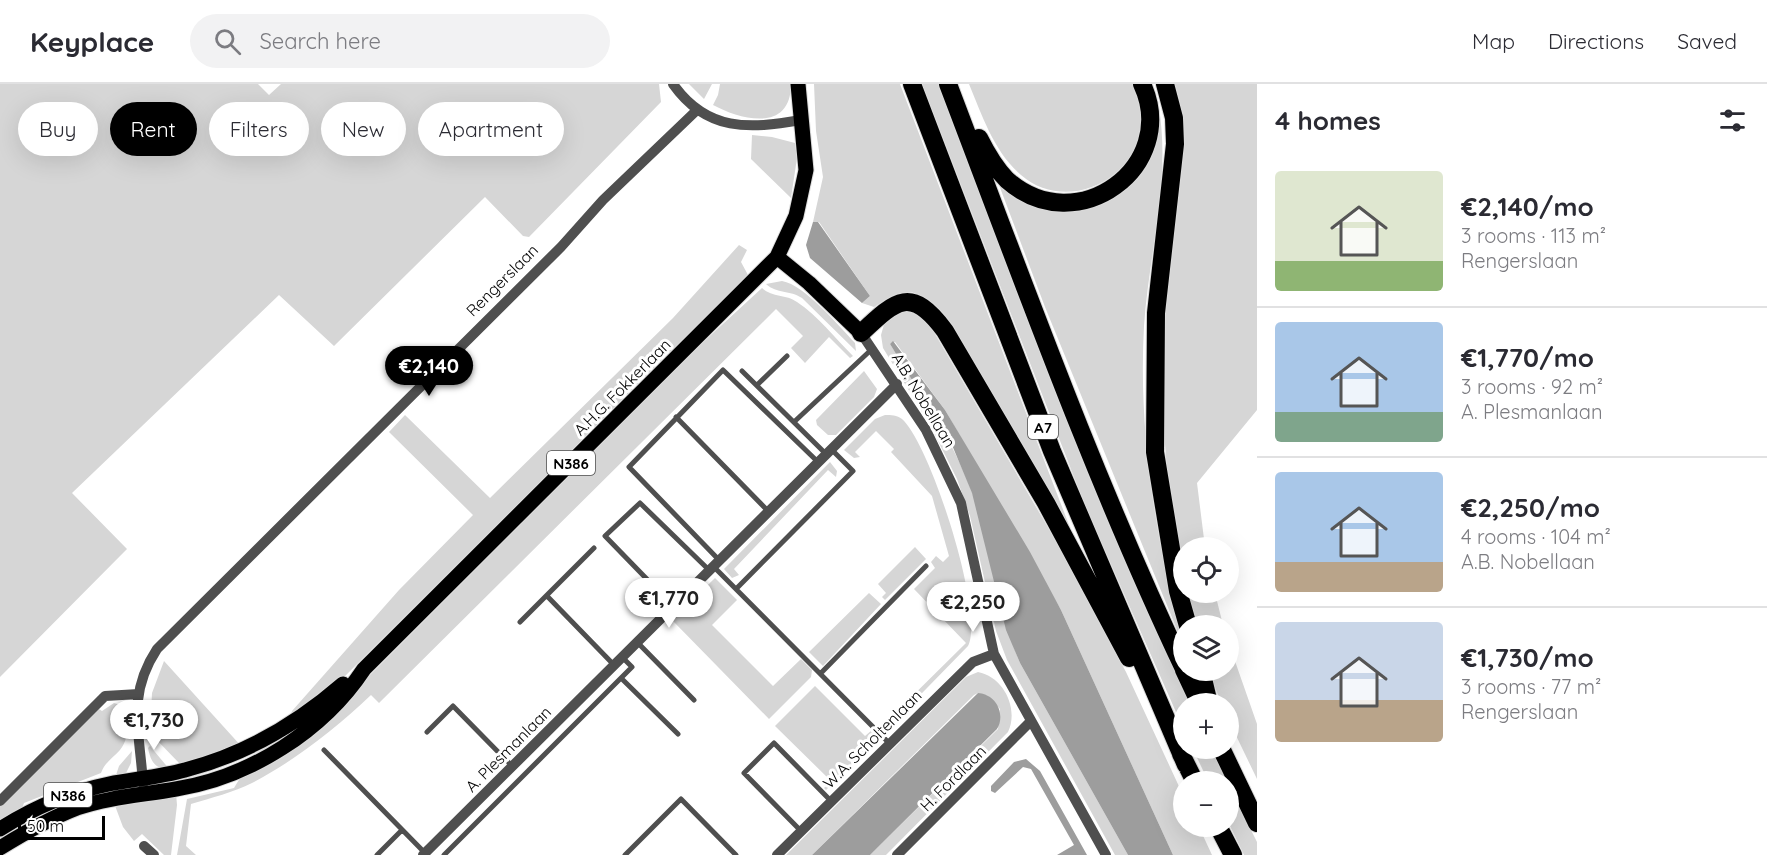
<!DOCTYPE html>
<meta charset="utf-8">
<style>
body{margin:0;font-family:Quicksand,sans-serif;background:#f2f2f3;color:#2b2b33;height:100vh;display:flex;flex-direction:column;font-size:22px;white-space:nowrap}
*{box-sizing:border-box;margin:0}
p{font-size:20px;color:#7c7c81}
.icon{flex:none;width:33px;height:33px;fill:none;stroke:currentColor;stroke-width:2;stroke-linecap:round;stroke-linejoin:round}
.map{position:relative;flex:1;overflow:hidden}
.details{display:flex;flex-direction:column;background:#fff;width:510px}
.details>*{flex:none}
.banner{position:absolute;left:18px;top:18px;width:570px;height:54px;display:flex;gap:12px}
.fabs{position:absolute;left:1173px;top:453px;display:grid;gap:12px}
.fabs a{display:grid;place-items:center;width:66px;height:66px;border-radius:50%;background:#fff;box-shadow:0 6px 24px #0002;font-size:30px}
.scale{position:absolute;left:18px;bottom:15px;width:87px;box-sizing:border-box;padding-left:6px;border:3px solid #000;border-top:0;font-size:16px;line-height:21px;white-space:nowrap;color:#000;-webkit-text-stroke:4px #fff;paint-order:stroke}
.price{position:absolute;translate:-50% -51px;padding:0 14px;border-radius:21px;background:#fff;color:#222;font-size:20px;line-height:39px;filter:drop-shadow(0 2px 3px #0008)}
.price::after{content:'';position:absolute;left:50%;top:36px;width:18px;height:14px;margin-left:-9px;background:inherit;clip-path:polygon(0 0,100% 0,50% 100%)}
.price.selected{background:#000;color:#fff}
ul{padding:0;list-style:none}
li{display:flex;align-items:center;gap:18px;height:150px;padding:0 18px}
li+li{border-top:2px solid #e1e1e2}
li span{display:grid;place-items:center;flex:none;width:168px;height:120px;border-radius:6px;color:#555}
li>.icon{margin-inline-start:auto}
span .icon{width:72px;height:72px;fill:#fffc;stroke-width:1}
li b{font-size:26px}
h2{display:flex;justify-content:space-between;align-items:center;height:72px;padding:0 18px;font-size:26px}
.chip{padding:0 21px;border-radius:27px;background:#fff;box-shadow:0 6px 24px #0002;font-size:21px;line-height:54px}
.chip.selected{background:#000;color:#fff}
header{display:flex;align-items:center;gap:36px;box-sizing:border-box;height:84px;padding:0 30px;background:#fff;border-bottom:2px solid #e1e1e2}
header strong{font-size:28px}
nav{display:flex;gap:33px;margin-inline-start:auto;font-size:21px}
.search{width:420px;height:54px;background:#f2f2f3;display:flex;align-items:center;gap:15px;box-sizing:border-box;padding:0 21px;border-radius:33px;color:#7c7c81;font-size:22px}
main{display:flex;flex:1;min-height:0}
.map>svg:first-child{display:block}
.green{fill:#d6d6d6}
.water{fill:#9d9d9d}
.lines{fill:none;stroke-linecap:round;stroke-linejoin:round}
.primary-casing{stroke:#dbdbdb;stroke-width:17}
.highway-casing{stroke:#dbdbdb;stroke-width:20}
.lane{stroke:#4f4f4f;stroke-width:5}
.street{stroke:#4f4f4f;stroke-width:10}
.primary{stroke:#000;stroke-width:15}
.highway{stroke:#000;stroke-width:18}
.labels{text-anchor:middle;dominant-baseline:central;stroke-width:6;stroke-linejoin:round;paint-order:stroke}
.shield{fill:#fff;stroke:#4c4c4c;stroke-width:1.5}
.shield-label{font-size:15px;font-weight:bold;fill:#000}
.street-label{font-size:16px;fill:#000;stroke:#fff}
</style>
<header>
<strong>Keyplace</strong>
<div class="search"><svg class="icon" aria-label="search" viewBox="0 0 24 24"><circle cx="10" cy="10" r="6"/><path d="M15 15l6 6"/></svg>Search here</div>
<nav><a>Map</a><a>Directions</a><a>Saved</a></nav>
</header>
<main>
<div class="map">
<svg width="1257" height="771" viewBox="0 0 1257 771">
<rect width="100%" height="100%" fill="#fff"/>
<path class="green" d="M0 0H258L269 11 281 0H659L661 18 529 153 523 152 485 113 334 262 279 211 72 409 127 465 0 593Z
M689 0H712L704 15Z
M720 0H791C791 49 741 36 713 21L718 11Z
M814 0H900L1077 462 938 224 912 208 885 216 874 223 862 219 870 212 819 138H813L823 93 816 47Z
M922 0H938L1056 310 1110 441 1191 619 1184 620 1183 644 1084 419Z
M969 0H1134C1138 15 1143 30 1141 45 1132 100 1063 128 1021 91 994 68 982 31 969 0Z
M1172 0H1257V326L1197 399 1205 463 1184 464 1183 498 1168 402 1161 304Z
M1158 19C1172 93 1149 167 1144 242 1138 350 1156 454 1182 558L1045 223 996 93C1006 101 1017 113 1029 119 1051 130 1087 129 1109 117 1121 111 1129 98 1137 87 1152 65 1160 47 1158 19Z
M752 51 772 53 795 59 797 74 791 114 751 75Z
M739 161 747 166 741 178 748 191 326 611 289 639 292 627 399 506 473 431 389 348 405 331 490 414 673 234Z
M782 197C805 201 839 242 855 259L856 267 802 214C790 206 777 210 766 200Z
M762 204C773 214 786 210 797 218 818 232 835 254 853 272L850 274 829 253 805 279 791 264 803 252 776 225 379 619 371 611C335 645 296 676 252 699 234 708 211 714 191 720L186 762 196 771H177L187 715 234 704 240 694 361 600 688 272Z
M901 227H915L928 238 1060 464 1126 588 1183 711 1184 742 1199 743 1212 771H1173L1061 526 945 326 895 258 890 260C921 308 952 355 972 408 992 464 997 524 1020 579L1128 771H1115L1007 576 996 547 970 432 957 395 930 341 883 264 881 251 885 237Z
M864 287 877 305 874 313 836 351H828L817 341 816 336Z
M885 331C891 331 897 331 902 335 930 359 985 530 968 562L885 647 881 643 966 559 914 505 935 484 931 478 936 472 943 478 949 472 932 412 891 368 894 365 876 347 855 368 860 373 854 374 844 366 875 335Z
M830 378 837 387 836 393 828 386 734 485 739 491 732 494 724 485Z
M915 463 926 475 885 516 882 513 886 509 878 500Z
M715 494 737 516 712 541 773 602 801 575 812 586 811 593 769 635 672 536Z
M869 509 881 520 823 582 809 568Z
M1186 509H1215L1223 541H1195Z
M1229 560 1257 640V695L1229 637 1228 620 1221 619 1209 587 1228 586Z
M164 577 242 663 181 681 150 649 152 609Z
M978 588C1004 593 1019 625 1008 648L886 771H870L998 645 1000 625 988 612 978 609 974 611 812 771H786L966 593Z
M815 602 865 652 872 646 877 655 826 706 824 704 831 697 775 642Z
M114 619 127 623C127 638 130 654 120 666 113 674 105 678 101 689L24 719 21 727 0 740V721L99 625 102 627Z
M150 662 170 686C154 684 151 678 148 664Z
M1193 665H1211L1227 697H1208Z
M132 667 131 679 124 693 115 694 119 682Z
M1228 700 1257 758V771H1244L1229 740Z
M176 709 177 721 171 771H164L142 750 134 757 123 743 114 719Z"/>
<path class="water" d="M813 138H818L870 212 862 219 810 174 806 161Z
M893 257 945 326 1030 468 1061 526 1173 771H1128L1020 579 1006 546 972 409 952 361 890 260Z
M978 609C996 610 1006 630 997 645L870 771H812Z
M1026 675 1040 687 1087 771H1057L1074 761 1031 685 1023 683 995 709 991 707V702L1014 678Z"/>
<g class="lines">
<g class="primary-casing">
<path id="primary" d="M777 173 809 199 861 249
M0 745C33 724 70 708 109 700 134 695 160 693 185 686 244 671 297 640 343 600
M0 764C24 749 51 734 77 724 109 713 143 711 176 705 250 693 323 647 364 585L777 173 796 132 806 86 798 0"/>
</g>
<g class="highway-casing">
<path id="highway" d="M912 0 1052 367 1186 681
M948 0C1023 197 1094 395 1184 585
M1165 0 1174 34 1175 60 1156 229 1155 368 1178 507 1188 542
M979 54C986 68 995 84 1007 96 1077 158 1180 82 1142 0
M861 249C896 216 911 201 945 247L1046 419 1129 574
M1184 586 1200 620
M1201 586 1209 620
M1221 664 1257 739
M1181 670 1195 698
M1218 742 1233 771"/>
</g>
<path class="lane" d="M742 287 826 370
M757 301 787 272
M676 333 768 427
M794 338 872 265
M719 476 629 383 723 286 818 378
M713 482 889 659
M736 505 853 387 832 366
M547 512 614 581
M673 522 605 452 640 419 709 486
M520 538 594 464
M637 558 694 616
M622 573 632 583 621 594 678 650
M821 589 926 482
M427 648 453 622 512 682
M324 666 425 769
M801 747 744 689 774 659 831 717
M377 771 402 746
M444 771 621 594
M625 771 681 715 736 771"/>
<path class="street" d="M673 0C707 48 749 45 801 36
M861 249 926 346 961 419 994 570 1106 771
M143 700C140 648 126 612 157 565L561 163 603 116 697 26
M0 717 105 612 139 610
M144 762 154 771
M423 771 897 300
M777 771 973 578 994 570
M897 771 1030 638"/>
<use href="#primary" class="primary"/>
<use href="#highway" class="highway"/>
</g>
<g class="labels">
<g class="shield">
<rect x="1028" y="331" width="30" height="24" rx="4.5"/>
<rect x="547" y="367" width="48" height="24" rx="4.5"/>
<rect x="44" y="699" width="48" height="24" rx="4.5"/>
</g>
<g class="shield-label">
<text x="1043" y="343">A7</text>
<text x="571" y="379">N386</text>
<text x="68" y="711">N386</text>
</g>
<g class="street-label">
<text transform="translate(502 196) rotate(-45)">Rengerslaan</text>
<text transform="translate(622 303) rotate(-45)">A.H.G. Fokkerlaan</text>
<text transform="translate(924 316) rotate(59)">A.B. Nobellaan</text>
<text transform="translate(872 655) rotate(-45)">W.A. Scholtenlaan</text>
<text transform="translate(508 665) rotate(-45)">A. Plesmanlaan</text>
<text transform="translate(953 694) rotate(-45)">H. Fordlaan</text>
</g>
</g>
</svg>
<div class="fabs">
<a><svg class="icon" aria-label="locate" viewBox="0 0 24 24"><circle cx="12" cy="12" r="6"/><path d="M12 2v4M12 18v4M2 12h4M18 12h4"/></svg></a>
<a><svg class="icon" aria-label="layers" viewBox="0 0 24 24"><path d="M12 4l9 5-9 5-9-5zM3 14l9 5 9-5"/></svg></a>
<a>+</a>
<a>−</a>
</div>
<div class="scale">50 m</div>
<b class="price selected" style="left:429px;top:313px">€2,140</b>
<b class="price" style="left:669px;top:545px">€1,770</b>
<b class="price" style="left:973px;top:549px">€2,250</b>
<b class="price" style="left:154px;top:667px">€1,730</b>
<div class="banner">
<a class="chip">Buy</a>
<a class="chip selected">Rent</a>
<a class="chip">Filters</a>
<a class="chip">New</a>
<a class="chip">Apartment</a>
</div>
</div>
<section class="details">
<h2>4 homes<svg class="icon" aria-label="filters" viewBox="0 0 24 24"><path d="M4 7h16M4 17h16"/><circle cx="9" cy="7" r="2"/><circle cx="15" cy="17" r="2"/></svg></h2>
<ul>
<li><span style="background:linear-gradient(#dfe7d0 75%,#8fb573 0)"><svg class="icon" aria-label="home" viewBox="0 0 24 24"><path d="M3 11l9-7 9 7M6 9v11h12V9"/></svg></span><div><b>€2,140/mo</b><p>3 rooms · 113 m²</p><p>Rengerslaan</p></div></li>
<li><span style="background:linear-gradient(#a9c7e8 75%,#7fa58c 0)"><svg class="icon" aria-label="home" viewBox="0 0 24 24"><path d="M3 11l9-7 9 7M6 9v11h12V9"/></svg></span><div><b>€1,770/mo</b><p>3 rooms · 92 m²</p><p>A. Plesmanlaan</p></div></li>
<li><span style="background:linear-gradient(#a9c7e8 75%,#b9a48a 0)"><svg class="icon" aria-label="home" viewBox="0 0 24 24"><path d="M3 11l9-7 9 7M6 9v11h12V9"/></svg></span><div><b>€2,250/mo</b><p>4 rooms · 104 m²</p><p>A.B. Nobellaan</p></div></li>
<li><span style="background:linear-gradient(#c9d6e8 65%,#b9a48a 0)"><svg class="icon" aria-label="home" viewBox="0 0 24 24"><path d="M3 11l9-7 9 7M6 9v11h12V9"/></svg></span><div><b>€1,730/mo</b><p>3 rooms · 77 m²</p><p>Rengerslaan</p></div></li>
</ul>
</section>
</main>
